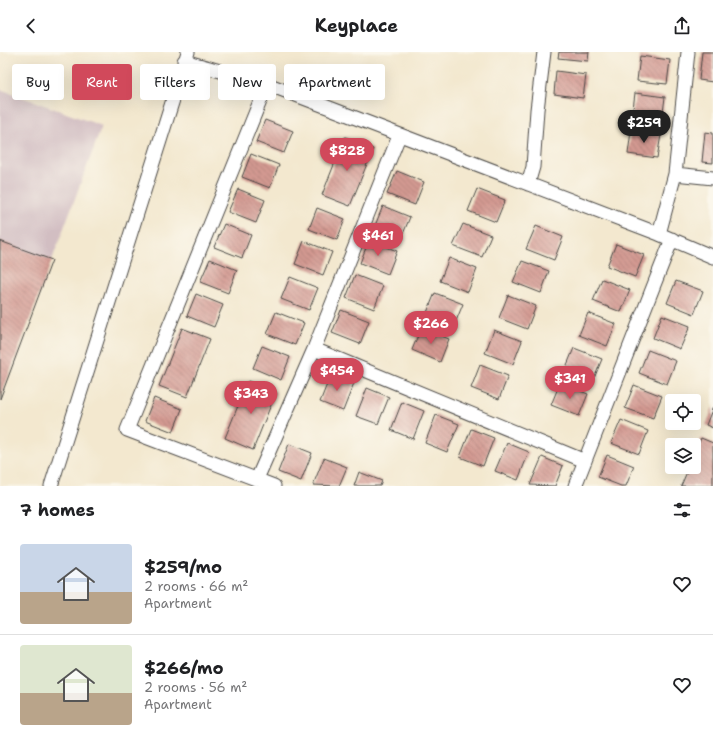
<!DOCTYPE html>
<meta charset="utf-8">
<style>
body{margin:0;font-family:"Shantell Sans",sans-serif;background:#f2f2f2;color:#202124;height:100vh;display:flex;flex-direction:column;font-size:15px;white-space:nowrap}
*{box-sizing:border-box;margin:0}
p{font-size:13px;color:#757577}
.icon{flex:none;width:22px;height:22px;fill:none;stroke:currentColor;stroke-width:2;stroke-linecap:round;stroke-linejoin:round}
.map{position:relative;height:434px;overflow:hidden}
.details{display:flex;flex-direction:column;background:#fff;flex:1}
.details>*{flex:none}
.guide{position:absolute;left:12px;top:12px;width:400px;height:36px;display:flex;gap:8px}
.tools{position:absolute;left:665px;top:342px;display:grid;gap:8px}
.tools a{display:grid;place-items:center;width:36px;height:36px;border-radius:4px;background:#fff;box-shadow:0 4px 16px #0002;font-size:20px}
.price{position:absolute;translate:-50% -34px;padding:0 9px;border-radius:14px;background:#d1495b;color:#fff;font-size:13px;line-height:26px;filter:drop-shadow(0 1px 2px #0008)}
.price::after{content:'';position:absolute;left:50%;top:24px;width:12px;height:9px;margin-left:-6px;background:inherit;clip-path:polygon(0 0,100% 0,50% 100%)}
.price.current{background:#222;color:#fff}
ul{padding:0;list-style:none}
li{display:flex;align-items:center;gap:12px;height:100px;padding:0 20px}
li+li{border-top:1px solid #e0e0e0}
li span{display:grid;place-items:center;flex:none;width:112px;height:80px;border-radius:4px;color:#555}
li>.icon{margin-inline-start:auto}
span .icon{width:48px;height:48px;fill:#fffc;stroke-width:1}
li b{font-size:17px}
h2{display:flex;justify-content:space-between;align-items:center;height:48px;padding:0 20px;font-size:17px}
.pill{padding:0 14px;border-radius:4px;background:#fff;box-shadow:0 4px 16px #0002;font-size:14px;line-height:36px}
.pill.current{background:#d1495b;color:#fff}
header{display:flex;justify-content:space-between;align-items:center;height:52px;padding:0 20px;background:#fff;font-size:18px;font-weight:700}
.map>svg:first-child{display:block}
.industrial{fill:#d2bec2}
.building{fill:url(#building-back-hatch)}
.lines{fill:none;stroke-linecap:round;stroke-linejoin:round}
.minor-casing{stroke:#494744;stroke-width:15}
.minor{stroke:#fff;stroke-width:13}
</style>
<header><svg class="icon" aria-label="back" viewBox="0 0 24 24"><path d="M15 5l-7 7 7 7"/></svg>Keyplace<svg class="icon" aria-label="share" viewBox="0 0 24 24"><path d="M12 15V3M7 8l5-5 5 5M5 13v7h14v-7"/></svg></header>
<div class="map">
<svg width="713" height="434" viewBox="0 0 713 434">
<defs>
<pattern id="building-back-hatch" width="6" height="6" patternUnits="userSpaceOnUse"><rect width="6" height="6" fill="#d39991"/><path d="M-1 5l2 2M0 0l6 6M5-1l2 2" fill="none" stroke="#ab7d77"/></pattern>
</defs>
<rect width="100%" height="100%" fill="#fbf7ec"/>
<filter id="ink" filterUnits="userSpaceOnUse"><feTurbulence type="fractalNoise" baseFrequency=".025" numOctaves="2"/><feDisplacementMap in="SourceGraphic" scale="8" xChannelSelector="R" yChannelSelector="G"/><feConvolveMatrix kernelMatrix="1 2 1 2 8 2 1 2 1" color-interpolation-filters="sRGB"/></filter>
<filter id="wash" filterUnits="userSpaceOnUse"><feTurbulence type="fractalNoise" baseFrequency=".012" numOctaves="4" result="noise"/><feDisplacementMap in="SourceGraphic" scale="16" xChannelSelector="R" yChannelSelector="G"/><feGaussianBlur stdDeviation="0.9" result="paint"/><feColorMatrix in="noise" values="0 0 0 0 0 0 0 0 0 0 0 0 0 0 0 0 0 1.4 0 .05"/><feComposite in="paint" operator="in"/></filter>
<g filter="url(#wash)">
<rect width="100%" height="100%" fill="#f3e8cf"/>
<path class="industrial" d="M0 37 102 74 0 347Z"/>
<g id="blocks">
<path class="building" d="M559 0H589L588 9 558 6Z
M702 0H713V30L699 28Z
M640 4 670 8 667 32 637 29Z
M556 19 586 23 583 46 554 42Z
M635 41 665 45 662 69 632 65Z
M265 68 293 79 284 101 256 90Z
M631 79 661 83 657 106 628 102Z
M705 80 713 81V111L702 110Z
M345 85 373 97 350 154 322 143Z
M251 102 279 113 270 136 242 125Z
M397 119 424 130 415 153 387 142Z
M238 137 265 148 256 171 228 160Z
M477 137 505 148 496 170 468 159Z
M383 154 410 165 401 187 374 176Z
M317 156 345 167 337 188 309 177Z
M224 172 251 183 242 206 214 195Z
M463 172 491 183 482 205 453 194Z
M536 174 563 185 554 208 526 197Z
M369 188 397 199 388 222 360 211Z
M0 189 52 208 0 347Z
M304 189 332 200 323 223 295 212Z
M616 192 644 203 635 225 607 214Z
M449 206 477 217 468 240 440 229Z
M210 207 237 218 228 241 200 230Z
M522 209 549 219 541 241 513 230Z
M355 223 383 234 374 257 346 246Z
M290 225 318 236 309 258 281 247Z
M602 227 630 238 621 260 593 249Z
M676 229 703 239 694 262 667 251Z
M435 241 463 252 454 274 426 263Z
M196 242 223 253 214 275 187 264Z
M508 243 536 254 527 277 499 266Z
M341 258 369 269 360 292 332 281Z
M276 260 304 271 295 293 267 282Z
M588 261 616 272 607 294 579 283Z
M662 263 690 274 680 297 653 286Z
M182 276 210 287 187 345 159 334Z
M421 276 449 287 440 310 412 298Z
M494 278 522 289 513 312 485 301Z
M262 294 290 305 281 328 253 316Z
M574 296 602 307 593 329 565 318Z
M648 298 676 309 667 332 639 321Z
M480 313 508 324 499 347 471 336Z
M331 322 354 331 343 359 320 350Z
M248 329 276 340 253 398 225 386Z
M560 331 588 342 579 364 551 353Z
M634 333 662 344 653 366 625 356Z
M367 336 389 345 378 372 356 364Z
M154 346 182 357 173 380 145 369Z
M402 350 424 359 413 387 391 378Z
M713 355V376L706 373Z
M436 363 459 372 447 400 425 391Z
M621 368 648 379 639 402 611 391Z
M471 377 494 386 483 414 460 405Z
M701 386 713 391V434H681L689 415H694V402Z
M507 391 529 400 518 428 495 419Z
M289 392 312 401 301 429 278 420Z
M607 403 634 414 626 434H621L598 425Z
M542 405 563 414 555 434 530 433Z
M324 406 347 415 339 434 313 433Z
M359 420 382 429 380 434H354Z"/>
</g>
</g>
<g filter="url(#ink)">
<use href="#blocks" fill-opacity="0" stroke="#494744" stroke-width="1"/>
<g class="lines">
<g class="minor-casing">
<path id="minor" d="M184 9 267 32 659 182 713 205
M267 32 127 378 274 434
M675 122 713 126
M528 132 533 115 537 58 544 0
M659 182 675 122 688 0
M314 297 585 409
M257 427 314 297 399 84
M51 434 188 0
M575 434 672 187"/>
</g>
<use href="#minor" class="minor"/>
</g>
</g>
</svg>
<div class="tools">
<a><svg class="icon" aria-label="locate" viewBox="0 0 24 24"><circle cx="12" cy="12" r="6"/><path d="M12 2v4M12 18v4M2 12h4M18 12h4"/></svg></a>
<a><svg class="icon" aria-label="layers" viewBox="0 0 24 24"><path d="M12 4l9 5-9 5-9-5zM3 14l9 5 9-5"/></svg></a>
</div>
<b class="price current" style="left:644px;top:92px">$259</b>
<b class="price" style="left:347px;top:120px">$828</b>
<b class="price" style="left:378px;top:205px">$461</b>
<b class="price" style="left:431px;top:293px">$266</b>
<b class="price" style="left:337px;top:340px">$454</b>
<b class="price" style="left:570px;top:348px">$341</b>
<b class="price" style="left:251px;top:363px">$343</b>
<div class="guide">
<a class="pill">Buy</a>
<a class="pill current">Rent</a>
<a class="pill">Filters</a>
<a class="pill">New</a>
<a class="pill">Apartment</a>
</div>
</div>
<section class="details">
<h2>7 homes<svg class="icon" aria-label="filters" viewBox="0 0 24 24"><path d="M4 7h16M4 17h16"/><circle cx="9" cy="7" r="2"/><circle cx="15" cy="17" r="2"/></svg></h2>
<ul>
<li><span style="background:linear-gradient(#c9d6e8 60%,#b9a48a 0)"><svg class="icon" aria-label="home" viewBox="0 0 24 24"><path d="M3 11l9-7 9 7M6 9v11h12V9"/></svg></span><div><b>$259/mo</b><p>2 rooms · 66 m²</p><p>Apartment</p></div><svg class="icon" aria-label="heart" viewBox="0 0 24 24"><path d="M12 20l-8-8c-3-5 5-10 8-4 3-6 11-1 8 4z"/></svg></li>
<li><span style="background:linear-gradient(#dfe7d0 60%,#b9a48a 0)"><svg class="icon" aria-label="home" viewBox="0 0 24 24"><path d="M3 11l9-7 9 7M6 9v11h12V9"/></svg></span><div><b>$266/mo</b><p>2 rooms · 56 m²</p><p>Apartment</p></div><svg class="icon" aria-label="heart" viewBox="0 0 24 24"><path d="M12 20l-8-8c-3-5 5-10 8-4 3-6 11-1 8 4z"/></svg></li>
</ul>
</section>
